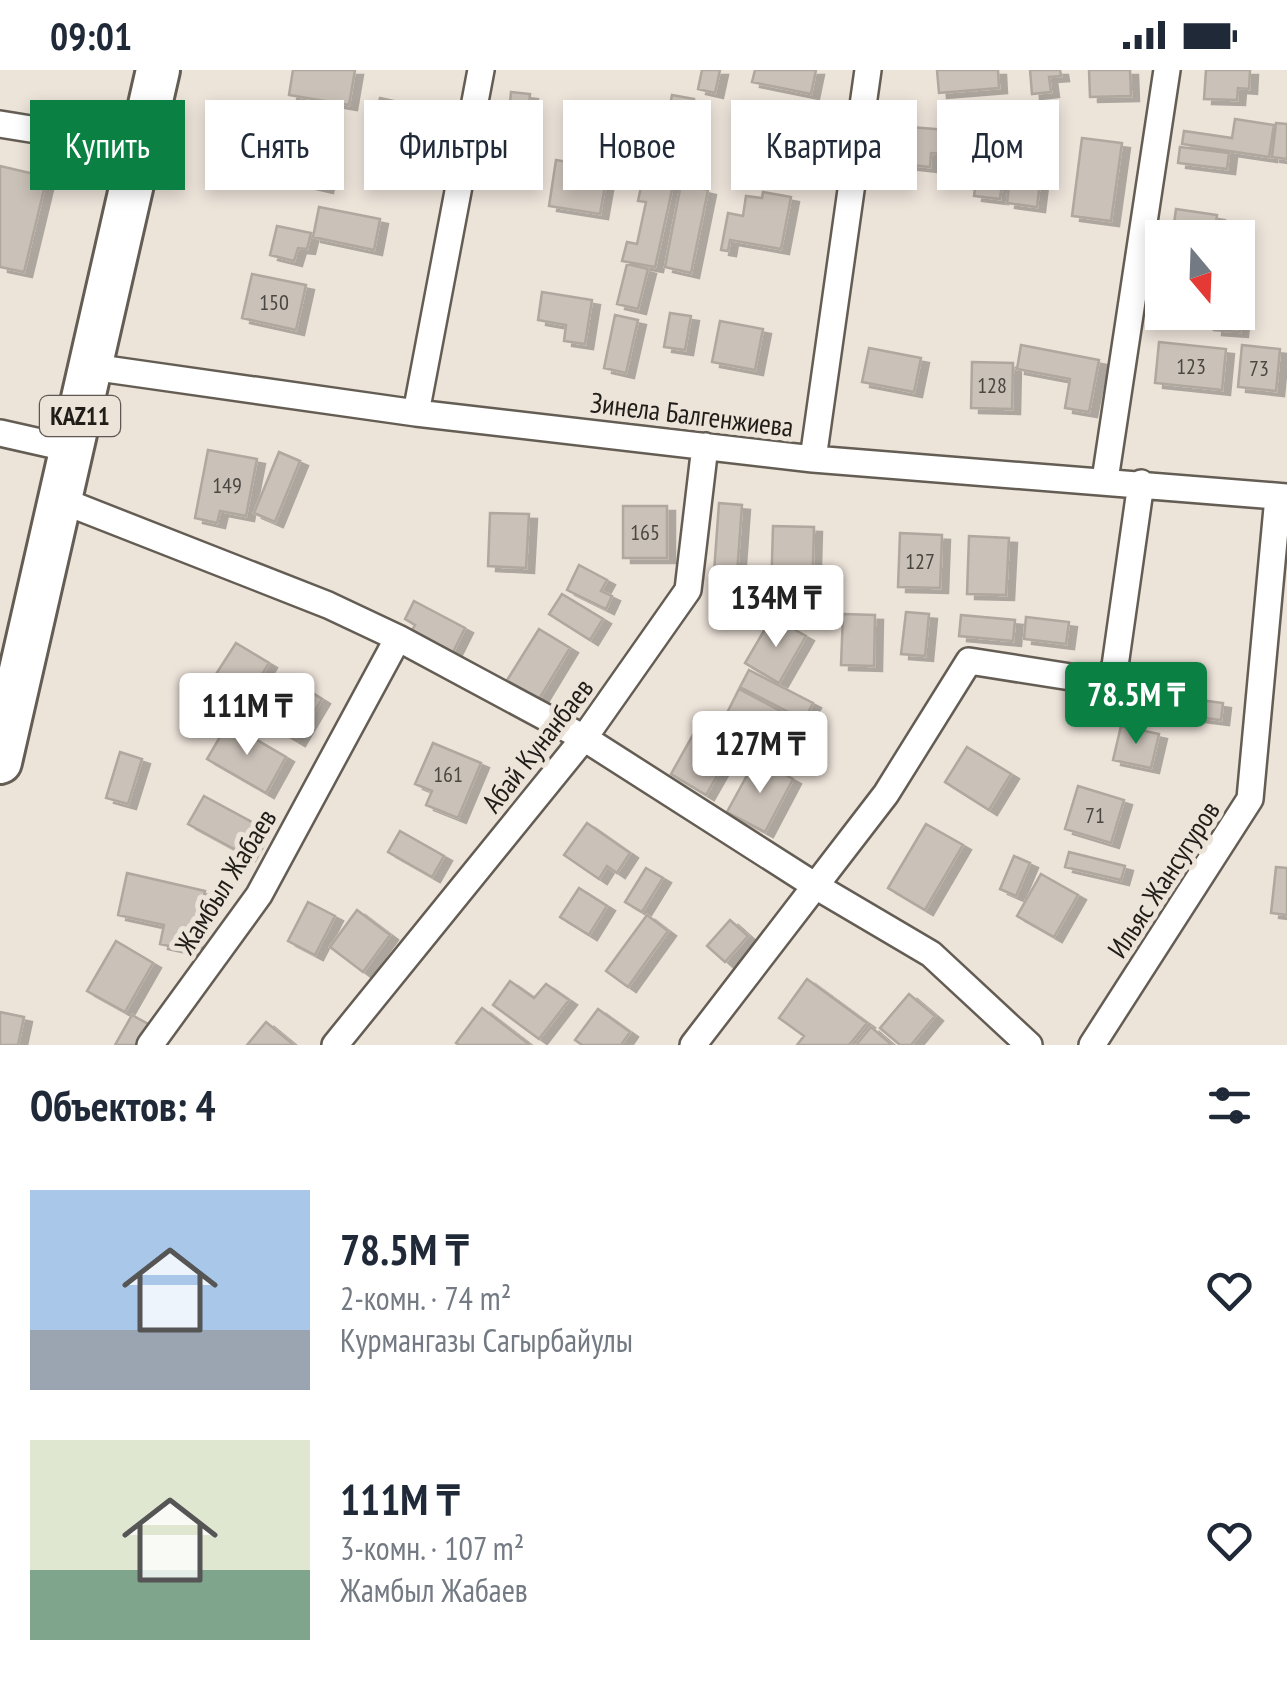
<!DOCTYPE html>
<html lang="ru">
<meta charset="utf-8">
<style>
body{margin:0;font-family:"PT Sans Narrow",sans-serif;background:#f6f6f7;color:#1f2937;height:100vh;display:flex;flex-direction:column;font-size:38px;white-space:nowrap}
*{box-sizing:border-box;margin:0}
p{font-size:32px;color:#747a83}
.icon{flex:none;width:55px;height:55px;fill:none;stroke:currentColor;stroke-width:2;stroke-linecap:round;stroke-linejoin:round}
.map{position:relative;height:975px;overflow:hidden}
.panel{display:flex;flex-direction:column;background:#fff;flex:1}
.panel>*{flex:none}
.guide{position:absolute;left:30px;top:30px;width:1228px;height:90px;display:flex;gap:20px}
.needle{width:65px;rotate:161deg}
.buttons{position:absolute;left:1145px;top:150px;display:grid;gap:20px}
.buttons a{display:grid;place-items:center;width:110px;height:110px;border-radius:0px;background:#fff;box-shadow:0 5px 15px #0003;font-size:50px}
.price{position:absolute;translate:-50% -85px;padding:0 22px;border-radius:10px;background:#fff;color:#222;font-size:32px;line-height:65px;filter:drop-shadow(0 2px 5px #0008)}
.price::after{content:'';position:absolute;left:50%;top:60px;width:30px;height:22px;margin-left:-15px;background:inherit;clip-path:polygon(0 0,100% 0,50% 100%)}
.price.active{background:#0b8043;color:#fff}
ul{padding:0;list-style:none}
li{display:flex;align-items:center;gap:30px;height:250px;padding:0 30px}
li span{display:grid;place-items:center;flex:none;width:280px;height:200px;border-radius:0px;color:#555}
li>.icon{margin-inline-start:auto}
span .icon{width:120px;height:120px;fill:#fffc;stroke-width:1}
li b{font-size:42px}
h2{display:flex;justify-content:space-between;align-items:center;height:120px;padding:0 30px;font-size:42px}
.pill{padding:0 35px;border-radius:0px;background:#fff;box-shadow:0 5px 15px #0003;font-size:35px;line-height:90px}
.pill.active{background:#0b8043;color:#fff}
.status{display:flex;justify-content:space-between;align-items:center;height:70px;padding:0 50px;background:#fff;direction:ltr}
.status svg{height:28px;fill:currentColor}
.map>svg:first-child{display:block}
.building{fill:#cac1b8;stroke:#b0a79e;stroke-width:2.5;filter:url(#shadow)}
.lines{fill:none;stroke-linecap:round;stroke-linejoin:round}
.minor-casing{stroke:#645d54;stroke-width:30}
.trunk-casing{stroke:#645d54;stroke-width:48}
.minor{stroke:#fff;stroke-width:25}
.trunk{stroke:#fff;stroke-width:42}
.labels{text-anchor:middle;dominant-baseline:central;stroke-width:10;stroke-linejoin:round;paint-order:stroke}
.number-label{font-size:22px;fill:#4a4641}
.shield{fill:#ece3d9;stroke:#5d5853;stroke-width:2.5}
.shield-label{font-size:25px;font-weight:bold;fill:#201d19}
.street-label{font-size:28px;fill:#201d19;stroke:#ece3d9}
</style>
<div class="status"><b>09:01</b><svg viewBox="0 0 49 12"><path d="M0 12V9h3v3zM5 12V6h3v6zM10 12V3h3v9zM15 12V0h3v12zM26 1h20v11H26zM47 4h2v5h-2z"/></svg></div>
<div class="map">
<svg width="1287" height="975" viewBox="0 0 1287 975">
<defs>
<filter id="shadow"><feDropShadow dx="8" dy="5" stdDeviation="0" flood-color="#0004"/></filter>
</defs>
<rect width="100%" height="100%" fill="#ece3d9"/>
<path class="building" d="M293 0H355L349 35 289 25Z
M702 0H720L715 23 698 19Z
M755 0H816L811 24 752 12Z
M937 0H998L999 18 939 23Z
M1030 0H1060L1061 6 1049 7 1051 22 1032 24Z
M1089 0H1130L1131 26 1090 27Z
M1206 0H1250L1249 19 1238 18 1237 30 1204 29Z
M511 22 530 24 525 77 506 75Z
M672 25 694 29 684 81 662 77Z
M380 28 412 35 405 62 421 66 414 96 366 85Z
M581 33 621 40 614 81 574 74Z
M1028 37 1029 58 992 60 991 39Z
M1235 49 1274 55 1269 87 1182 74 1184 61 1232 68Z
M1276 53 1287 54V89L1272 87Z
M897 56 947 60 945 84 931 83 930 97 893 93Z
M280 66 334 80 325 118 270 105Z
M982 66 1008 69 1000 129 974 126Z
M1082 68 1122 73 1111 151 1072 146Z
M1014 75 1044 79 1037 137 1007 133Z
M1180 77 1229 83 1227 99 1178 93Z
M556 90 608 99 600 144 549 136Z
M0 96 47 107 24 202 0 197Z
M644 103 674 111 655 197 622 191 627 172 637 174 646 132 638 131Z
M681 114 708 120 691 203 665 197Z
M763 122 791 127 781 179 730 170 728 181 721 180 728 143 743 146 746 126 762 128Z
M319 137 380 149 374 180 313 167Z
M1176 139 1217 145 1214 168H1172Z
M277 156 311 163 307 179 298 178 294 191 270 185Z
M627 194 648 199 638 239 617 234Z
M252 204 306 215 296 260 242 248Z
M1238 204H1245L1240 262 1214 260 1216 242H1238Z
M542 222 592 230 585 274 564 271 566 255 538 250Z
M670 243 691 246 685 280 664 277Z
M615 245 638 250 626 303 604 298Z
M720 251 763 259 755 300 712 292Z
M1159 272 1226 279 1222 320 1155 313Z
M1021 275 1099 290 1089 342 1065 338 1070 309 1017 299Z
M1242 275 1280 279 1276 321 1238 317Z
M869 278 921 288 914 322 862 312Z
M972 292 1013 293 1012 339 971 338Z
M208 380 257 389 246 446 220 441 217 453 195 448Z
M279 382 300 391 275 452 254 443Z
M719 433 742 435 736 517 713 516Z
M623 436H667V488H623Z
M490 443 529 444 526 498 488 496Z
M773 456 814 457 812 526 771 525Z
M900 463 942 465 940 518 898 517Z
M969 466 1009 468 1006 525 967 524Z
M579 495 607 510 601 521 612 526 606 539 567 520Z
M562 524 603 549 590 570 549 544Z
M414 531 465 558 451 586 410 564 415 555 405 549Z
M906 542 929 544 925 586 901 584Z
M843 544 875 545 874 596 841 595Z
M961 545 1015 550 1013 571 959 566Z
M772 547 806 566 779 613 745 593Z
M1026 547 1069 552 1066 574 1024 569Z
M539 559 570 578 536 634 504 615Z
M236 573 269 593 243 635 209 615Z
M749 600 813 633 804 650 740 617Z
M295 612 322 629 297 671 259 648 278 618 288 624Z
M739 619 803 653 791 674 728 641Z
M1126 620 1223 633 1221 650 1124 638Z
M228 653 286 687 266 723 207 689Z
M1121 656 1159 664 1151 698 1113 690Z
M694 663 730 683 706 725 671 704Z
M433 673 481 693 458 748 426 735 432 721 415 714Z
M967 677 1011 704 989 740 945 712Z
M120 682 142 689 128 734 106 728Z
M756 689 793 709 765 762 727 742Z
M1078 716 1124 730 1111 773 1065 759Z
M204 726 263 758 247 786 188 754Z
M587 753 630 783 617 803 607 796 599 809 564 785Z
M926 754 963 775 925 840 888 818Z
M400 761 444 786 432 807 388 782Z
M1069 782 1125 796 1121 810 1065 797Z
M1014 786 1030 793 1016 826 1000 819Z
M1276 797 1287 798V845L1271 843Z
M646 798 663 808 642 842 625 832Z
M127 803 205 821 192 881 160 874 164 855 118 845Z
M1041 804 1078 825 1054 867 1017 846Z
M579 818 607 836 589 865 560 847Z
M308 832 335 846 315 885 288 871Z
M357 840 390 865 363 902 330 877Z
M647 845 668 861 628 917 606 901Z
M730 850 748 866 725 892 707 876Z
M116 871 153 893 125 942 87 921Z
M807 909 867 953 849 975H797L804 966 779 948Z
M510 911 534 928 546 914 569 930 539 969 493 935Z
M909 924 935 946 911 975H900L880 958Z
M482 938 530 975H459L456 973Z
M598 939 630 962 621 975H582L575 970Z
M0 942 24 947 18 975H0Z
M132 945 150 955 139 975H115Z
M266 952 294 975H247Z
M871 957 892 975H856Z"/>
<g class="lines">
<g class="minor-casing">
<path id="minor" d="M0 54 142 77
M92 297 416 343 813 389 1287 427
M416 343 481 0
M0 363 71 379
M813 389 868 0
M1105 410 1167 0
M63 431 328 535 398 568 584 668 814 815 931 884 1029 975
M150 975 259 825 398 568
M335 975 584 668 688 520 705 376
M693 975 886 724 969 591 1096 611 1109 606 1115 596 1141 413
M1092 975 1250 729 1278 427"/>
</g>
<g class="trunk-casing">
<path id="trunk" d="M0 692 158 0"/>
</g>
<use href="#minor" class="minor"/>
<use href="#trunk" class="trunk"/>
</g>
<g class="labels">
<g class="number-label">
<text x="274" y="232">150</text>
<text x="1191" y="296">123</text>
<text x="1259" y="298">73</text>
<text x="992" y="315">128</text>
<text x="227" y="415">149</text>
<text x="645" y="462">165</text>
<text x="920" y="491">127</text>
<text x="448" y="704">161</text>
<text x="1095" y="745">71</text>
</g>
<rect class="shield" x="40" y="326" width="80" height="40" rx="8"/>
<g class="shield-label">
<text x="80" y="346">KAZ11</text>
</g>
<g class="street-label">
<text transform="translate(692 344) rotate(7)">Зинела Балгенжиева</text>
<text transform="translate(537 675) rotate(-52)">Абай Кунанбаев</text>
<text transform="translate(1163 809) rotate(-57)">Ильяс Жансугуров</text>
<text transform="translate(225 811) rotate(-58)">Жамбыл Жабаев</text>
</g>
</g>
</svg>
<div class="buttons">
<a><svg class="needle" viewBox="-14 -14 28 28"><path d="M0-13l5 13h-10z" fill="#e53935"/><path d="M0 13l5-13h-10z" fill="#747a83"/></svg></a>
</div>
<b class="price" style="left:776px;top:580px">134M ₸</b>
<b class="price active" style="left:1136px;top:677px">78.5M ₸</b>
<b class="price" style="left:247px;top:688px">111M ₸</b>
<b class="price" style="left:760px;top:726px">127M ₸</b>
<div class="guide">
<a class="pill active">Купить</a>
<a class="pill">Снять</a>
<a class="pill">Фильтры</a>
<a class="pill">Новое</a>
<a class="pill">Квартира</a>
<a class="pill">Дом</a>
</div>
</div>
<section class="panel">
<h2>Объектов: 4<svg class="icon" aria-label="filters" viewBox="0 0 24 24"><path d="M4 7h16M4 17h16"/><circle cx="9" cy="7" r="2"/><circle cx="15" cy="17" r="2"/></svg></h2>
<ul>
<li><span style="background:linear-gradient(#a9c7e8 70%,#9aa5b1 0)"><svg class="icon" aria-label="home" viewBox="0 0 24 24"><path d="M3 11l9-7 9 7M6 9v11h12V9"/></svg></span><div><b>78.5M ₸</b><p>2-комн. · 74 m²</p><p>Курмангазы Сагырбайулы</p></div><svg class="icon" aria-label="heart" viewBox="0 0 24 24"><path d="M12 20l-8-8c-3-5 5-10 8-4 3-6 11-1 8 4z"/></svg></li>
<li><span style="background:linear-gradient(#dfe7d0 65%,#7fa58c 0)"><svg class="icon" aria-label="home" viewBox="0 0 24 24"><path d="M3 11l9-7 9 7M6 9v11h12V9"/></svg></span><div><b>111M ₸</b><p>3-комн. · 107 m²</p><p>Жамбыл Жабаев</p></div><svg class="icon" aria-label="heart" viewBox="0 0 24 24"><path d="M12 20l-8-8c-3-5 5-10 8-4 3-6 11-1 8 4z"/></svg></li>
</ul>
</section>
